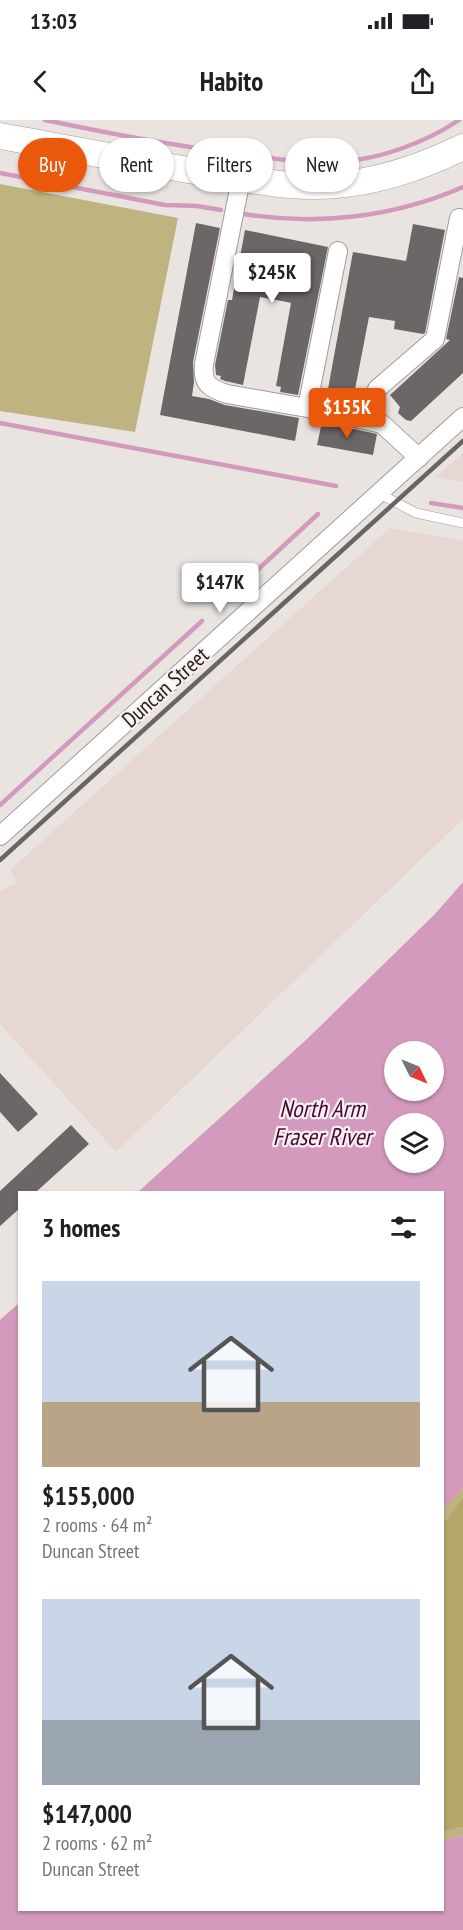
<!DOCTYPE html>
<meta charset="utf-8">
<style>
body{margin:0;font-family:"PT Sans Narrow",sans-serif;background:#f6f6f6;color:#202124;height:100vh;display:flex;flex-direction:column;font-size:22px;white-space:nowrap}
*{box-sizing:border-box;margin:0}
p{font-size:20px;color:#757577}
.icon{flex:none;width:33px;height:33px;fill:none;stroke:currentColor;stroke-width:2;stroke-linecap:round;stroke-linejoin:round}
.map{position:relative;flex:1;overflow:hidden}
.side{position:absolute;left:18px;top:1071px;width:426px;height:720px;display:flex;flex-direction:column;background:#fff;border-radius:0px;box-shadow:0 2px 4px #0004}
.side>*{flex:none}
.hud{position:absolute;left:18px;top:18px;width:428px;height:54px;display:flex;gap:12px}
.needle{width:39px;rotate:133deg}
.buttons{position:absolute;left:384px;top:921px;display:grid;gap:12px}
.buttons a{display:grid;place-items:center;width:60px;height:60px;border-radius:50%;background:#fff;box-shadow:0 2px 4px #0004;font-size:30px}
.price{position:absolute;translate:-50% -51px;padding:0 14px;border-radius:6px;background:#fff;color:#222;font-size:20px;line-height:39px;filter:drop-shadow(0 2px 3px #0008)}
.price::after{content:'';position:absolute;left:50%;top:36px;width:18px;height:14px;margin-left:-9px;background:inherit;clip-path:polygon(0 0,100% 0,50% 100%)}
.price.current{background:#ea580c;color:#fff}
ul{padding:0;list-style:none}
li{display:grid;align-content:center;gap:12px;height:318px;padding:0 24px}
li span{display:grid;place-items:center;height:186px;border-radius:0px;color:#555}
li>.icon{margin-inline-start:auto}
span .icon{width:108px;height:108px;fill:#fffc;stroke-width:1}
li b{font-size:26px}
h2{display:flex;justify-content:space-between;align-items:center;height:72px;padding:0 24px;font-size:26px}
.pill{padding:0 21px;border-radius:27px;background:#fff;box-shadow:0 2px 4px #0004;font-size:21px;line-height:54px}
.pill.current{background:#ea580c;color:#fff}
.status{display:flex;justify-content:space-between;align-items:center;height:42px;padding:0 30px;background:#fff;direction:ltr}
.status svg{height:16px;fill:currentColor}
header{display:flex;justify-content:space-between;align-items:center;height:78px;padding:0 24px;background:#fff;font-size:27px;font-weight:700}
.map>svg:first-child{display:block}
.built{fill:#e6d7d2}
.green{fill:#bfb480}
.forest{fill:#b4a76a}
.water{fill:#d49abe;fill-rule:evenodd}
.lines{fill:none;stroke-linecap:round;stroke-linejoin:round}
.stream{stroke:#d49abe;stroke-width:4.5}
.building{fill:#6c6666}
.service-casing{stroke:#a19b99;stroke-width:10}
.minor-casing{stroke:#a19b99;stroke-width:20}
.secondary-casing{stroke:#a19b99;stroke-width:27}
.service{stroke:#fff;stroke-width:9}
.minor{stroke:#fff;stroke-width:18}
.secondary{stroke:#fff;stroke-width:26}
.rail{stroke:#696564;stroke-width:4.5}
.labels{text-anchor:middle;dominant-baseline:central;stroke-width:4.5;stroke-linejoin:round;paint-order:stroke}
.street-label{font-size:22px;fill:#1f1c1c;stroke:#f8f1ef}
.water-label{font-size:24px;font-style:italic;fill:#4a0638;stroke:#f8f1ef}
</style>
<div class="status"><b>13:03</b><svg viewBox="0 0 49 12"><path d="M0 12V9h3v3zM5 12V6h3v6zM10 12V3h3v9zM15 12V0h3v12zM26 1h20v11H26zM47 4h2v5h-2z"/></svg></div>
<header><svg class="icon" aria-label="back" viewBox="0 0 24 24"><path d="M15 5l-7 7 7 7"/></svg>Habito<svg class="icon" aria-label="share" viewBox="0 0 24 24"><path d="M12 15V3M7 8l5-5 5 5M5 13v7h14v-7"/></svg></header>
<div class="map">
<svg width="463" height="1810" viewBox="0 0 463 1810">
<rect width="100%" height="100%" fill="#eae4e1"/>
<path class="built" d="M463 333V362L436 357Z
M390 408 463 421V699L116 1032 0 904V771L17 763 10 750Z"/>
<path class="green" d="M0 64 178 98 135 312 0 291Z
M463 1368V1377L443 1403 442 1389Z
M463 1707V1716L443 1720V1712Z"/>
<path class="forest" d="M463 1377V1707L443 1712V1403Z"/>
<path class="water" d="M463 762V1368L443 1389 442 1072H138L307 919 435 794ZM394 932H434V970H394ZM394 1004H434V1042H394Z
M19 1183 20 1790H442L443 1720 463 1716V1810H0V1200Z"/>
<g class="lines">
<path class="stream" d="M45 0C112 14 179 27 248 35 278 39 308 44 339 42 380 39 425 23 459 0
M0 53 165 85 197 86 221 90
M244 94C318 106 394 97 463 67
M0 303 336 366
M431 383 463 388
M225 480 318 394
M0 685 202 501"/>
</g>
<path class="building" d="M196 103 220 108 193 242 194 262 192 276 209 279 225 285 299 298 295 321 160 295Z
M413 104 445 110 425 213 423 214 394 209 395 201 369 197 352 285 326 280 353 132 406 141Z
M245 110 328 127 298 275 280 272 281 267 276 266 291 183 287 182 260 177 243 265 225 261 220 259 221 256 216 255 215 245 228 180H232Z
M459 157 463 158V253L411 301 406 300 398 293 400 287 390 275 450 220 446 219Z
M322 302 377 314 373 335 317 325Z
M0 953 38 994 18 1012 0 992Z
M71 1005 89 1024 36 1072H20V1088L0 1106V1071Z"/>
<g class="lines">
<g class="service-casing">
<path id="service" d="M380 374 416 393 463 403"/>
</g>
<g class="minor-casing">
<path id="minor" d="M241 59 204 244C202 264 209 268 227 274L330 292 382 304 419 338
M307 288 338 131
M369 300 377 269 435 219 459 98
M0 716 463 297"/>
</g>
<g class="secondary-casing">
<path id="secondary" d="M0 16C73 29 146 44 220 55 262 62 304 70 346 64 387 59 426 45 463 27"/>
</g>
<use href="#service" class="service"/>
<use href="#minor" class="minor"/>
<use href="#secondary" class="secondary"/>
<path class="rail" d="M0 740 463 321"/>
</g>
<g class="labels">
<g class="street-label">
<text transform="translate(165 567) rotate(-42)">Duncan Street</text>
</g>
<g class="water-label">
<text x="322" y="988">North Arm<tspan x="322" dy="28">Fraser River</tspan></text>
</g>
</g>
</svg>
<div class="buttons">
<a><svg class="needle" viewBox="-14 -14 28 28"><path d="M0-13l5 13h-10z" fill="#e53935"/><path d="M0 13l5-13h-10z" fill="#757577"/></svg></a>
<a><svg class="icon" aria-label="layers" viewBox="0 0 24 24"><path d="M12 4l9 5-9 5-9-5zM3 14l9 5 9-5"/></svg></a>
</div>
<b class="price" style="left:272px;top:184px">$245K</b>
<b class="price current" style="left:347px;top:319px">$155K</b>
<b class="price" style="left:220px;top:494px">$147K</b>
<div class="hud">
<a class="pill current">Buy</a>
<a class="pill">Rent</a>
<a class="pill">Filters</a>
<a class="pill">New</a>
</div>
<section class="side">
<h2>3 homes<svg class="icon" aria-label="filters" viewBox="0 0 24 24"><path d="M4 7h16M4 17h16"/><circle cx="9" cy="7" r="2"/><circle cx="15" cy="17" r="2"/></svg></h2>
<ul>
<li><span style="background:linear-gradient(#c9d6e8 65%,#b9a48a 0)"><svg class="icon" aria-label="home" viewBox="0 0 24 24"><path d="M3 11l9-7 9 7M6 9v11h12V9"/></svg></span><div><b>$155,000</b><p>2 rooms · 64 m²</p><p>Duncan Street</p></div></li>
<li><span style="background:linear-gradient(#c9d6e8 65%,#9aa5b1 0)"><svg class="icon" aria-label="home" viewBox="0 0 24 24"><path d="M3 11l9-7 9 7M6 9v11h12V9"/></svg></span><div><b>$147,000</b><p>2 rooms · 62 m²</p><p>Duncan Street</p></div></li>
</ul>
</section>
</div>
